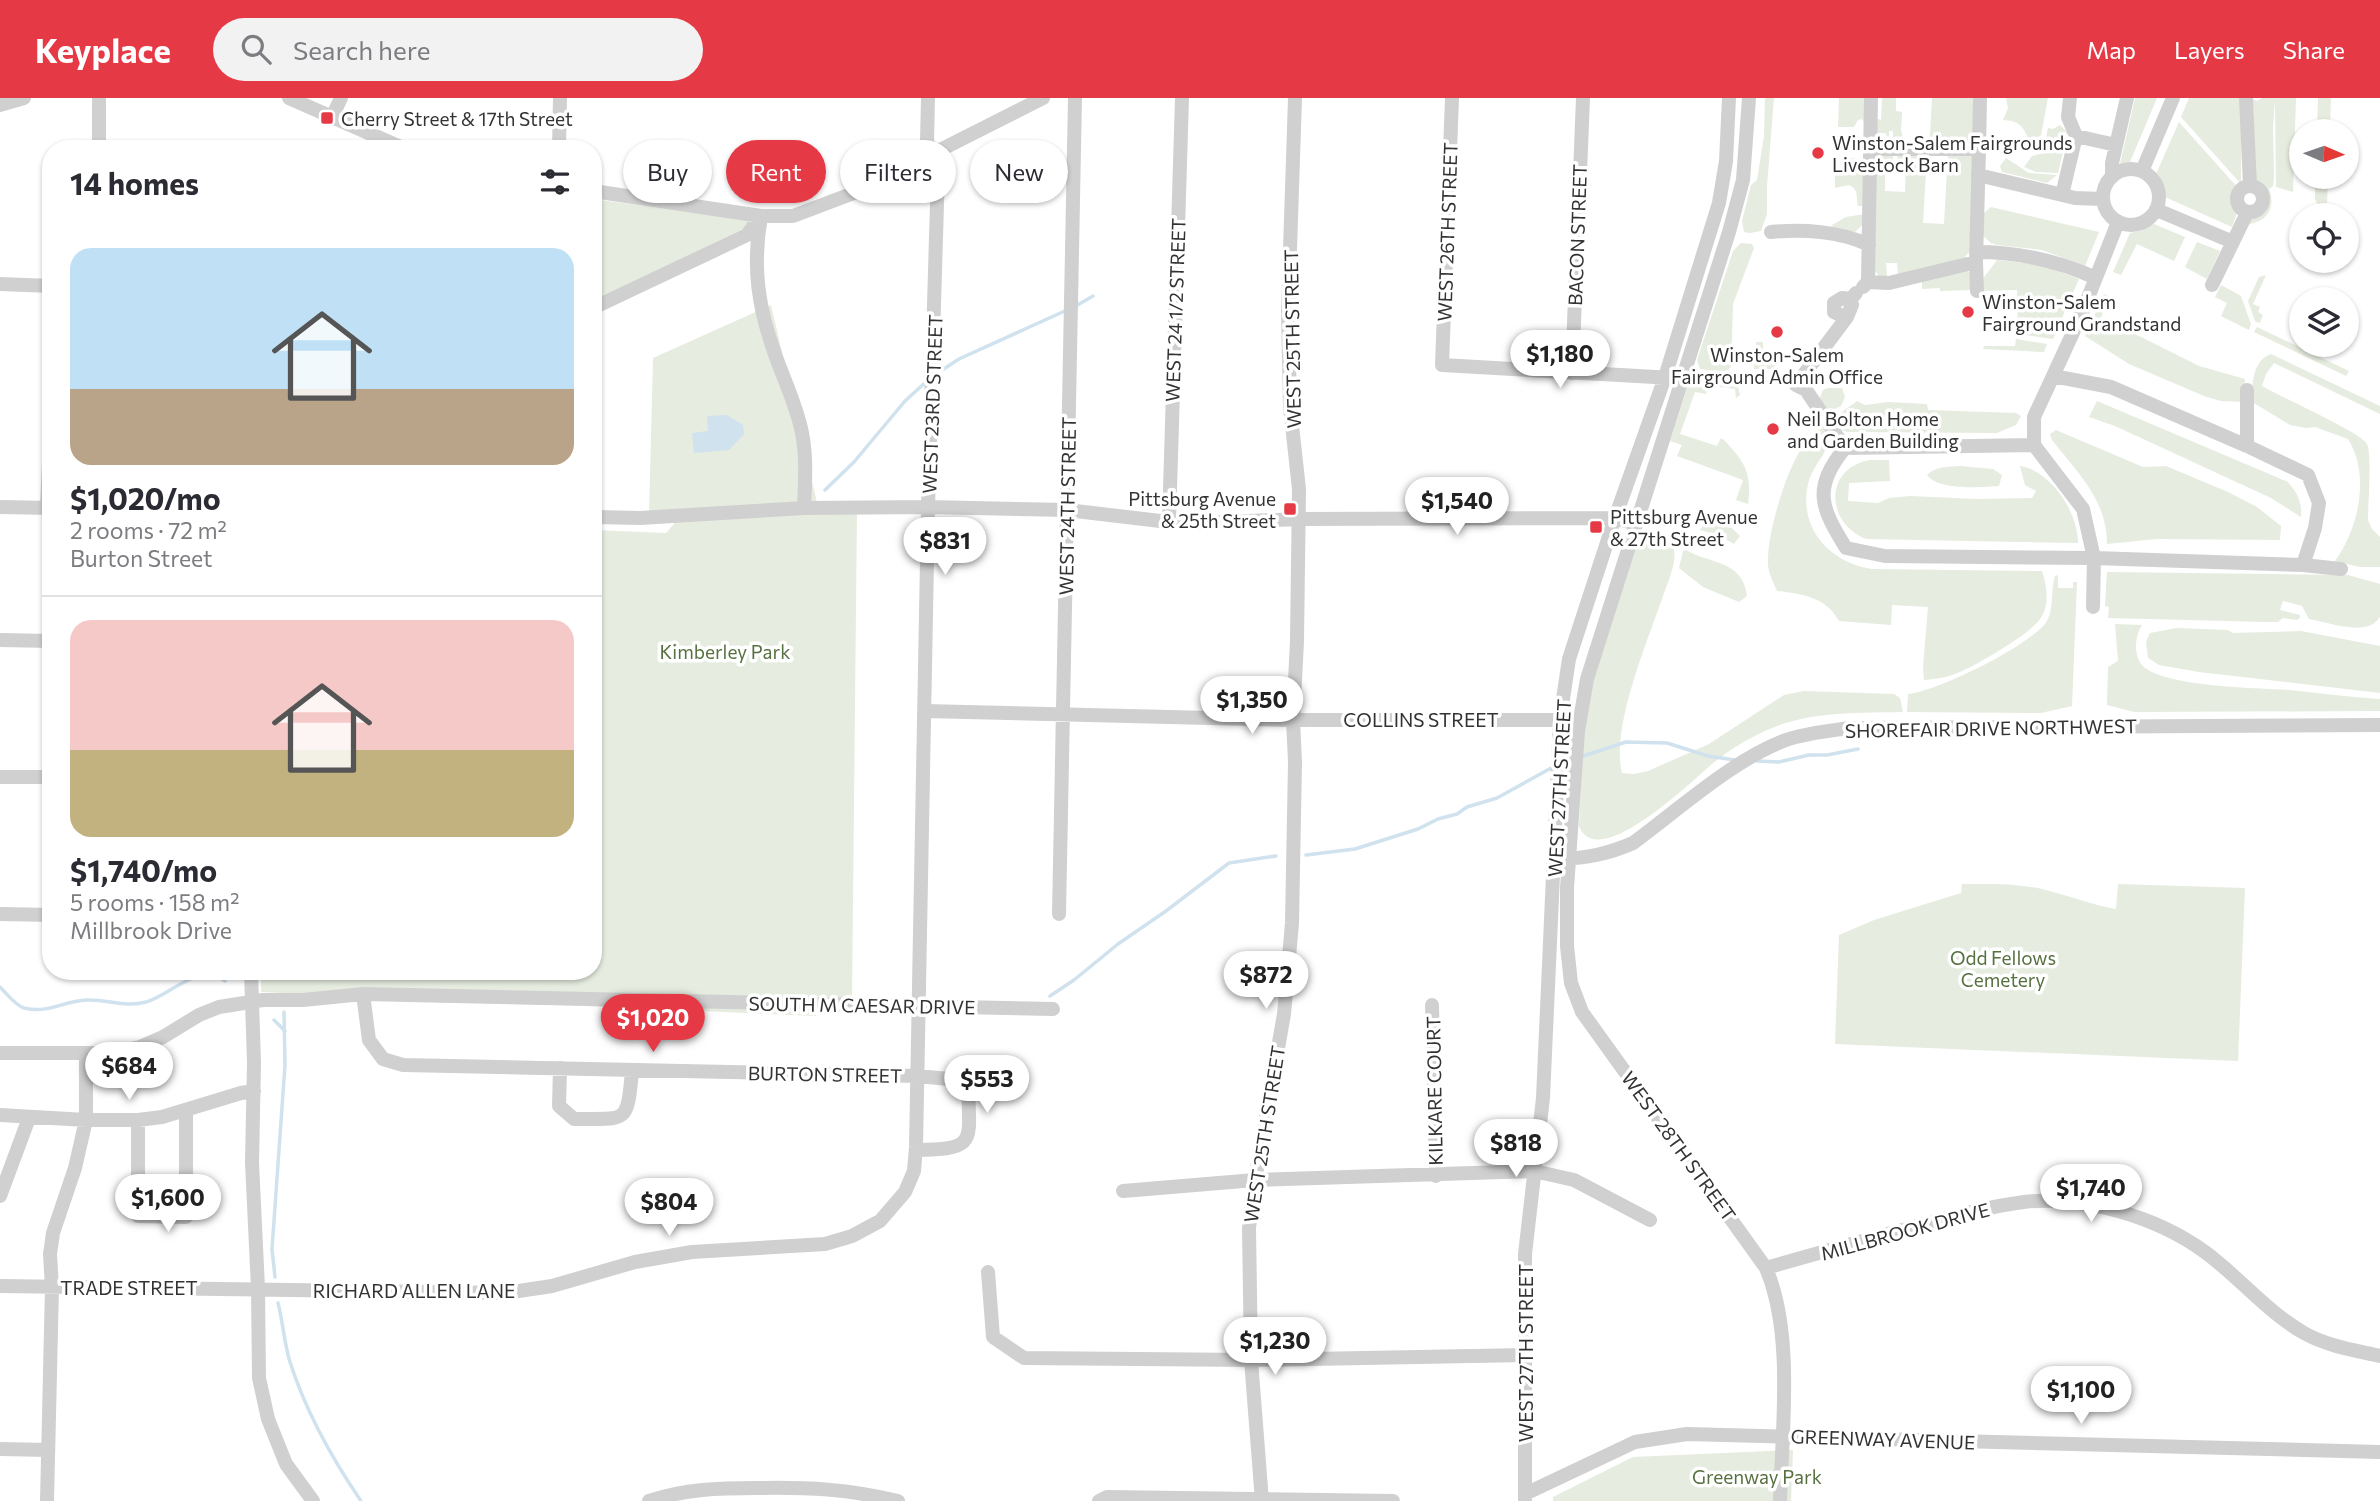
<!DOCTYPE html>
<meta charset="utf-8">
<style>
body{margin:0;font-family:Commissioner,sans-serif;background:#f2f2f3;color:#2b2b33;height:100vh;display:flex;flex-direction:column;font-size:26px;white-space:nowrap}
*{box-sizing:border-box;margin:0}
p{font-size:23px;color:#7c7c81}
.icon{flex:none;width:38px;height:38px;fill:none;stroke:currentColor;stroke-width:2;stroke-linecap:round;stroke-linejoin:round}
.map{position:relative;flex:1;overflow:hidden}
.drawer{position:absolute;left:42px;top:42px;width:560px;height:840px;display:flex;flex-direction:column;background:#fff;border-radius:28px;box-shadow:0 2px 5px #0004}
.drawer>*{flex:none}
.top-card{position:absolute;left:623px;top:42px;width:665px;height:63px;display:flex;gap:14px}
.needle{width:46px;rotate:92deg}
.fabs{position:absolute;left:2289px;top:21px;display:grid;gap:14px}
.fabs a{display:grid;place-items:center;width:70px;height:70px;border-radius:50%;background:#fff;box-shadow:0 2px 5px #0004;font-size:35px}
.price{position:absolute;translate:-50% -60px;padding:0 16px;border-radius:24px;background:#fff;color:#222;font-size:23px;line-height:46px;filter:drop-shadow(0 2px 4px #0008)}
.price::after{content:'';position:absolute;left:50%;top:42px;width:21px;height:16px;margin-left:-10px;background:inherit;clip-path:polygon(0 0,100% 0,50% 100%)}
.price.current{background:#e63946;color:#fff}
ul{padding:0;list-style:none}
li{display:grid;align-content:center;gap:14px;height:371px;padding:0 28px}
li+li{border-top:2px solid #e1e1e2}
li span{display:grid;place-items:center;height:217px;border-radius:21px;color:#555}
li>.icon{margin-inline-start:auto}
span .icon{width:126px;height:126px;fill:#fffc;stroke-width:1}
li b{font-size:30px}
h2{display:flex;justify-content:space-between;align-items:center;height:84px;padding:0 28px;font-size:30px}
.tag{padding:0 24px;border-radius:32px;background:#fff;box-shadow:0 2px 5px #0004;font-size:24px;line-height:63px}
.tag.current{background:#e63946;color:#fff}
header{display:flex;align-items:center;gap:42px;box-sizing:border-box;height:98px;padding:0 35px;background:#e63946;color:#fff}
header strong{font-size:33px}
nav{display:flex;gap:38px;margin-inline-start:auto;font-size:24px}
.search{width:490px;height:63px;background:#f2f2f3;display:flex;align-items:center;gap:18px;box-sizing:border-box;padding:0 24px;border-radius:38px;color:#7c7c81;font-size:26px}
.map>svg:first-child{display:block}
.green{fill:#e6ecdf}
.water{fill:#cfe2ee}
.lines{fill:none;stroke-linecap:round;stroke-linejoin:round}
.stream{stroke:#cfe2ee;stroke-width:3.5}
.minor{stroke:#d0d0d0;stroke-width:14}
.poi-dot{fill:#e63946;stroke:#fff;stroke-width:2.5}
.labels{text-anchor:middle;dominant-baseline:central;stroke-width:7;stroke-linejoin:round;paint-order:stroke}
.poi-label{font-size:19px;fill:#333;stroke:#fff;text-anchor:start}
.street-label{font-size:19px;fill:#333;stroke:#fff}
.park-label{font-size:19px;fill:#56703f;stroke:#fff}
</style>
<header>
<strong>Keyplace</strong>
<div class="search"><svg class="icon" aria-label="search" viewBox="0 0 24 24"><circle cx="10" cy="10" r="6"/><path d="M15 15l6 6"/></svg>Search here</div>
<nav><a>Map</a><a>Layers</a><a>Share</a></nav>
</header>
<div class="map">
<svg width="2380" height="1403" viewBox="0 0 2380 1403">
<rect width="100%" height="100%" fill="#fff"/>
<path class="green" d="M1765 0H1774L1767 88V116L1761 133 1750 135 1744 134 1742 123 1751 87 1757 82 1764 38Z
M1839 0H1867L1866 27 1862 21 1858 22 1854 29H1838Z
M1882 0H1896V13L1902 14 1901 32 1904 44 1893 47V33H1889V41L1885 35H1876L1875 20 1881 22Z
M1932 0H1974C1972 16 1976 28 1975 43L1972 46 1921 47V39L1928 40 1930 37Z
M2006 0H2048L2041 37 2037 41 2028 40C2022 26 2018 23 2003 22L2008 10Z
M2135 0H2157L2130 64 2120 66Z
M2189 0H2241V86L2181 19Z
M2262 0H2296L2293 94 2276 89 2275 1 2273 29 2274 80 2273 88 2269 91C2276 109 2268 123 2249 126 2258 105 2275 113 2256 85L2253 1 2257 3Z
M2318 0H2331L2330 33H2317Z
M2179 24 2238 90 2233 101 2237 115 2232 129 2165 99 2162 86 2156 76Z
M2060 27 2067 34 2064 48 2038 53V47L2045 45 2048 30 2053 31Z
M2064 50 2058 75 2036 74 2024 69 2032 58Z
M1948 55H1970L1973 58 1971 152 1964 160 1898 178 1897 165H1886L1887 179 1879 178 1875 173 1876 59 1879 57 1893 56V65H1885V93L1905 94 1906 65H1897L1898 56H1927L1923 125 1944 126Z
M1846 60 1863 61V108H1858C1856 98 1859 92 1849 87L1835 90V71L1846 72Z
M2006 60 2029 75 2057 77 2047 85 2002 74 2000 68Z
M2315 79H2328L2327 109 2320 112 2315 101Z
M593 101 751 122 743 131 593 203Z
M1991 109 2099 134 2085 168 2042 152 1997 147 1991 145 1980 135 1984 115Z
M1865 116 1864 125 1853 136 1834 133 1832 127 1846 119Z
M2154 126 2185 139 2174 163 2137 146 2121 177 2113 174 2130 135 2140 133Z
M2197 144 2220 153 2207 181 2185 169Z
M1741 145 1752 146 1754 150 1733 206 1731 269 1724 275 1700 271 1697 262 1733 153Z
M1997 162 2042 167 2079 181 2053 241 2018 236 2017 192 1982 193V182Z
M1967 172 1972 178V192L1940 193V190L1922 191V183Z
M2266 177 2253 206 2260 209 2258 214 2263 217 2260 225 2255 223 2248 203 2259 179Z
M2221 187 2241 198 2251 226 2249 232 2221 218 2227 205 2215 199Z
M2104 196 2111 199 2101 219 2199 268 2245 281 2244 304 2221 303 2204 298 2129 266 2085 238Z
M771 207 818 409 857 410 852 901H817L816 918 261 894V873H593V432L666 435 680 419 649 418 653 260Z
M2257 229 2349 273 2346 278 2254 234Z
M2016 241 2047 246 2044 254 1983 251 1984 248H2015Z
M1756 244H1763V263H1775V271H1754Z
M2271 256 2380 308V316L2274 265 2266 276 2262 288C2279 298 2362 335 2367 346 2372 355 2368 408 2368 422L2372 431 2380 439V469H2360L2335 463C2358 432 2371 377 2348 341L2315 329 2306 330 2290 327 2252 304C2252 287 2252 263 2271 256Z
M1696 283 1738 289 1740 297 1736 300 1735 291 1708 287 1706 296 1695 294 1680 336 1717 348 1721 340 1724 342C1745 364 1752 375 1748 406L1736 402 1743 382 1677 358 1682 347 1670 343 1688 287Z
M1827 290H1842L1845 299 1841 308 1829 314 1819 302 1823 292Z
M1857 303 1865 307 1888 304 1927 306 1928 312 2016 315 2021 318 2016 327 1997 335 1847 334 1840 331 1831 322Z
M2097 303 2288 384C2298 396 2302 404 2301 419L2271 400 2115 328 2089 319Z
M1824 326C1837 352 1814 361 1808 386 1798 430 1830 465 1872 471L2042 473C2047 488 2050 508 2040 521 2031 535 1978 566 1962 573 1950 579 1937 581 1924 582L1923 569 1928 509 1892 507 1891 527 1839 523C1826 499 1802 496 1777 493 1773 483 1767 473 1768 462 1768 432 1787 369 1805 345 1810 338 1818 332 1824 326Z
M2056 332 2143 369 2166 368 2228 394 2257 409 2281 428 2280 442 2156 441 2107 446C2107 402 2078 375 2052 342L2050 336Z
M1870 362H1889L1890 383 1849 385 1848 403 1878 405 1889 400 1910 398 1976 401 2032 400 2036 393 2025 387 2020 368C2052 373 2078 415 2078 445L1866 441C1825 425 1824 370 1870 362Z
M1960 368 1993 371 2002 377 1999 388C1980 389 1939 393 1927 377 1936 368 1947 369 1960 368Z
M1707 421 1730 428 1740 438 1734 446 1718 437 1700 432Z
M1641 437 1673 447C1678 462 1669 481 1664 495 1649 540 1610 630 1622 675L1634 676 1648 673 1709 646 1784 597 1804 593 1894 596 1900 600 1903 614C1857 615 1810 613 1767 632 1747 641 1729 652 1712 666 1693 682 1597 776 1579 728L1584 632 1592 586 1637 443Z
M1686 452C1711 467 1742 461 1747 498L1739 504 1703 489 1679 470 1683 453Z
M2107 474 2348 477 2380 486V519C2367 540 2329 524 2309 521L2302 508 2283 503 2280 512 2300 517V520L2297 522 2283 520 2278 524H2266L2108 520 2109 509 2105 508Z
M2058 477V490H2073V484H2077L2072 608 2041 615 1907 614 1908 596C1938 593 2026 549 2045 526 2055 513 2050 493 2055 478Z
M2115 526 2142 527C2135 538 2133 556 2142 567 2161 589 2259 590 2289 592 2319 595 2350 599 2380 601V613L2134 614 2107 607 2108 569 2118 563Z
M2177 530 2228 532 2233 535 2301 533 2380 548V595L2199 574 2159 567 2148 560 2146 544 2150 535Z
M1962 786C1991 786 2018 785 2046 792 2070 798 2092 807 2116 811L2118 786 2245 790 2238 963 1835 946 1839 837 1874 822 1961 795Z
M1793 1352 1791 1403H1553V1399L1633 1359Z"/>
<path class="water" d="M727 317 743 327 744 336 729 352 694 355 692 335 708 333 707 318Z"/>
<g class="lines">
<path class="stream" d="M1074 209 1093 198
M936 276 959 261 1067 212
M825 392 854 364 905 303 927 283
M1580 659 1626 644 1667 645 1708 658 1735 662
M1757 663 1779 664 1809 657H1827L1858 651
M1306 757 1355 751 1418 731 1438 721 1457 716 1467 709 1497 700 1553 669
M0 889C7 896 15 907 24 910 49 916 62 903 87 902 108 901 124 910 146 904 171 897 199 863 225 883
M1050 898 1074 882 1118 846 1166 813 1229 765 1276 758
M274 922 285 933
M275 1179 272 1151 285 967 284 914
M278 1205C283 1224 284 1245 290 1264 306 1314 331 1359 361 1403"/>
<path class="minor" d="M289 0 405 51
M1452 0 1442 267 1673 280
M1749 0 1743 82 1729 134 1587 581 1578 633 1567 790V848L1571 885 1582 914 1766 1170C1794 1236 1782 1331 1780 1403
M2246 0 2250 88
M0 7 24 0
M333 17 341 0
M2076 38 2116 47
M99 51V0
M559 51 560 0
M1870 51H1979L1980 0
M2103 99a28 28 0 1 1 56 0a28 28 0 1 1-56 0Z
M2142 73 2173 0
M1978 77 2075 100 2103 101
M2112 79V65L2127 0
M2237 101a13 13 0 1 1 26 0a13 13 0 1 1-26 0Z
M593 93 761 118H793L859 93 1043 0
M2062 97 2076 38 2068 19 2070 0
M2157 112 2233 144
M761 118C752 169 758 210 776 259 785 284 797 309 802 335 807 360 805 385 804 410
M1771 134C1802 131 1840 133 1869 147
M1977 154C2019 154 2058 163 2096 180
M1976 164 1977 193
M1868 184 1889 185 1976 164 1979 51
M0 186 51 188
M2212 187 2247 115
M1863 189 1868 184 1871 0
M1856 195 1851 201 1852 207 1847 219 1796 287 1806 292 1845 350 2034 347
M593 210 747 137 758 122
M1846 220 1834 214V205L1842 200 1851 201
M1572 275 1583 0
M2053 278 2082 215 2118 124
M2247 348V292
M1845 350C1812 390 1821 410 1846 450L1885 458 2094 460 2093 509
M0 409 51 410
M47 410 51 319
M593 419 640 420 804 410 928 409 1067 412 1169 424 1198 425 1299 421 1615 420 1636 426
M1169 424 1182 0
M2303 467 2315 430 2319 405 2308 377 2247 348 2111 289 2053 278 2034 319V347L2083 411 2094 460 2303 467 2341 471
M0 542 51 543
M925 613 1293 622H1568
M0 679H51
M1560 761C1587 760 1608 756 1633 745 1678 712 1734 661 1786 642 1806 635 1828 633 1850 630L2380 627
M0 816 51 817
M1059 816 1075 0
M251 873 254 964 252 1065 258 1190 259 1280 268 1321 286 1366 313 1403
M363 896 369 942 383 961 403 967 918 978 959 982 968 990C970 1046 976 1051 916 1052
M1432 907 1436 1078
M0 955H112L140 949 163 939 199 917 219 909 263 902H303L363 896 1053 911
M560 970 559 1008 574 1021C627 1020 627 1028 632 973
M0 1017 86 1022H138L162 1019 241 995 254 993
M138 1022V1118L186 1119V1012
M1123 1093 1255 1082 1534 1073 1574 1082 1650 1122
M0 1098 29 1020
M1766 1170C1814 1156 1862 1143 1910 1130 1948 1120 1985 1109 2024 1104 2084 1097 2157 1119 2205 1154 2239 1179 2267 1214 2304 1235 2327 1248 2354 1252 2380 1258
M988 1174 993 1239 1024 1260 1251 1262 1526 1257
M0 1188 506 1195 552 1188 635 1164 692 1154 825 1146 852 1138 880 1123 905 1094 914 1073 916 1049 928 409 938 72 934 55 927 44 928 0
M0 1351 48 1352
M1525 1396 1635 1344 1687 1336 2380 1354
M47 1403 52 1189 50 1156 53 1135 75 1070 86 1022V957
M649 1403C685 1391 719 1390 757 1390 808 1389 848 1391 898 1403
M1099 1403 1107 1399 1393 1403
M1262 1403 1251 1262 1249 1130 1255 1082 1284 916 1292 825 1295 664 1293 622 1297 543 1299 391 1290 309 1288 212 1295 0
M1525 1403V1156L1543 1000 1560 621 1569 561 1615 420 1665 279 1719 105 1726 63 1729 0"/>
</g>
<g class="poi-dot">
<rect x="320" y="13" width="14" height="14" rx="3.5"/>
<circle cx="1818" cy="55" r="7"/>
<circle cx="1968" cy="214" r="7"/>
<circle cx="1777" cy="234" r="7"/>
<circle cx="1773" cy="331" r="7"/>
<rect x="1283" y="404" width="14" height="14" rx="3.5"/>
<rect x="1589" y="422" width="14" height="14" rx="3.5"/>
</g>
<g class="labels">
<g class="poi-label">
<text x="341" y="20">Cherry Street &amp; 17th Street</text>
<text x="1832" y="44">Winston-Salem Fairgrounds<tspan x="1832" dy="22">Livestock Barn</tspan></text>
<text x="1982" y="203">Winston-Salem<tspan x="1982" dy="22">Fairground Grandstand</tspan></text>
<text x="1777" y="256" text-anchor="middle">Winston-Salem<tspan x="1777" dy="22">Fairground Admin Office</tspan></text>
<text x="1787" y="320">Neil Bolton Home<tspan x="1787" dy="22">and Garden Building</tspan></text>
<text x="1276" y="400" text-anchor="end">Pittsburg Avenue<tspan x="1276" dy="22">&amp; 25th Street</tspan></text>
<text x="1610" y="418">Pittsburg Avenue<tspan x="1610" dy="22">&amp; 27th Street</tspan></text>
</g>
<g class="street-label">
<text transform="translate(1447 134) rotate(-88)">WEST 26TH STREET</text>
<text transform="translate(1577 137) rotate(-88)">BACON STREET</text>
<text transform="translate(1175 212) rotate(-88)">WEST 24 1/2 STREET</text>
<text transform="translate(1292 241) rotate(-91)">WEST 25TH STREET</text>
<text transform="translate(932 306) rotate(-88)">WEST 23RD STREET</text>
<text transform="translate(1067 408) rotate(-89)">WEST 24TH STREET</text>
<text x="1421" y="621">COLLINS STREET</text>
<text transform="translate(1991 630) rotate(-1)">SHOREFAIR DRIVE NORTHWEST</text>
<text transform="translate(1559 690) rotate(-87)">WEST 27TH STREET</text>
<text transform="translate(862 907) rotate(1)">SOUTH M CAESAR DRIVE</text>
<text transform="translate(825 976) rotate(1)">BURTON STREET</text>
<text transform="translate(1434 993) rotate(-91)">KILKARE COURT</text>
<text transform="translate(1264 1036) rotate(-81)">WEST 25TH STREET</text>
<text transform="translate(1679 1048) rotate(54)">WEST 28TH STREET</text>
<text transform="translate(1905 1133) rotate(-15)">MILLBROOK DRIVE</text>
<text x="129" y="1189">TRADE STREET</text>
<text x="414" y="1192">RICHARD ALLEN LANE</text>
<text transform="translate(1525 1255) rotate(-90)">WEST 27TH STREET</text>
<text transform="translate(1883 1341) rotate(2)">GREENWAY AVENUE</text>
</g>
<g class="park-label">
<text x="725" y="553">Kimberley Park</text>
<text x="2003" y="859">Odd Fellows<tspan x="2003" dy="22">Cemetery</tspan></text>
<text x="1757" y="1378">Greenway Park</text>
</g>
</g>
</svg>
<div class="fabs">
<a><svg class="needle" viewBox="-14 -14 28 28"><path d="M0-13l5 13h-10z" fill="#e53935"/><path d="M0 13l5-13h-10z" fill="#7c7c81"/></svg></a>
<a><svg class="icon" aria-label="locate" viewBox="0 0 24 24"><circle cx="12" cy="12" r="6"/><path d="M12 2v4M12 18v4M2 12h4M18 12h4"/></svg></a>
<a><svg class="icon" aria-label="layers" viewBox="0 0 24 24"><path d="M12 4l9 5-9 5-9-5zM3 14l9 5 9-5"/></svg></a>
</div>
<b class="price" style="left:1560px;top:292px">$1,180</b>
<b class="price" style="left:1457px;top:439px">$1,540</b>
<b class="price" style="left:945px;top:479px">$831</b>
<b class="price" style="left:1252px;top:638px">$1,350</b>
<b class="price" style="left:1266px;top:913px">$872</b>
<b class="price current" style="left:653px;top:956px">$1,020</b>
<b class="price" style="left:129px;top:1004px">$684</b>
<b class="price" style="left:987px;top:1017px">$553</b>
<b class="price" style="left:1516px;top:1081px">$818</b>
<b class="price" style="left:2091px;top:1126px">$1,740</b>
<b class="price" style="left:168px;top:1136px">$1,600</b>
<b class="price" style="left:669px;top:1140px">$804</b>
<b class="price" style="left:1275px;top:1279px">$1,230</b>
<b class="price" style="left:2081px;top:1328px">$1,100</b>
<div class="top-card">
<a class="tag">Buy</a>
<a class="tag current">Rent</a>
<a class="tag">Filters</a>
<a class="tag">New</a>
</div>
<section class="drawer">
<h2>14 homes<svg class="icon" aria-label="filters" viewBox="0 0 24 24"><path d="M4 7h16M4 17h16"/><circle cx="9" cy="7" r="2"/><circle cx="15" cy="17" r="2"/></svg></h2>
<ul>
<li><span style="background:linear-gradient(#bfe0f5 65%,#b9a48a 0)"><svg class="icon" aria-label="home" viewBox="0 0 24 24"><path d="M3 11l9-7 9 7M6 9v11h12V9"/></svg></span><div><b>$1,020/mo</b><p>2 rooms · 72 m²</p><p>Burton Street</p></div></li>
<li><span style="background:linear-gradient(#f6c9c9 60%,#c2b280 0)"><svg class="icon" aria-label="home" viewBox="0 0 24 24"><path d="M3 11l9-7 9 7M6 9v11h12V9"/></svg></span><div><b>$1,740/mo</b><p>5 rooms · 158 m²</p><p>Millbrook Drive</p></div></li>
</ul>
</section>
</div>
